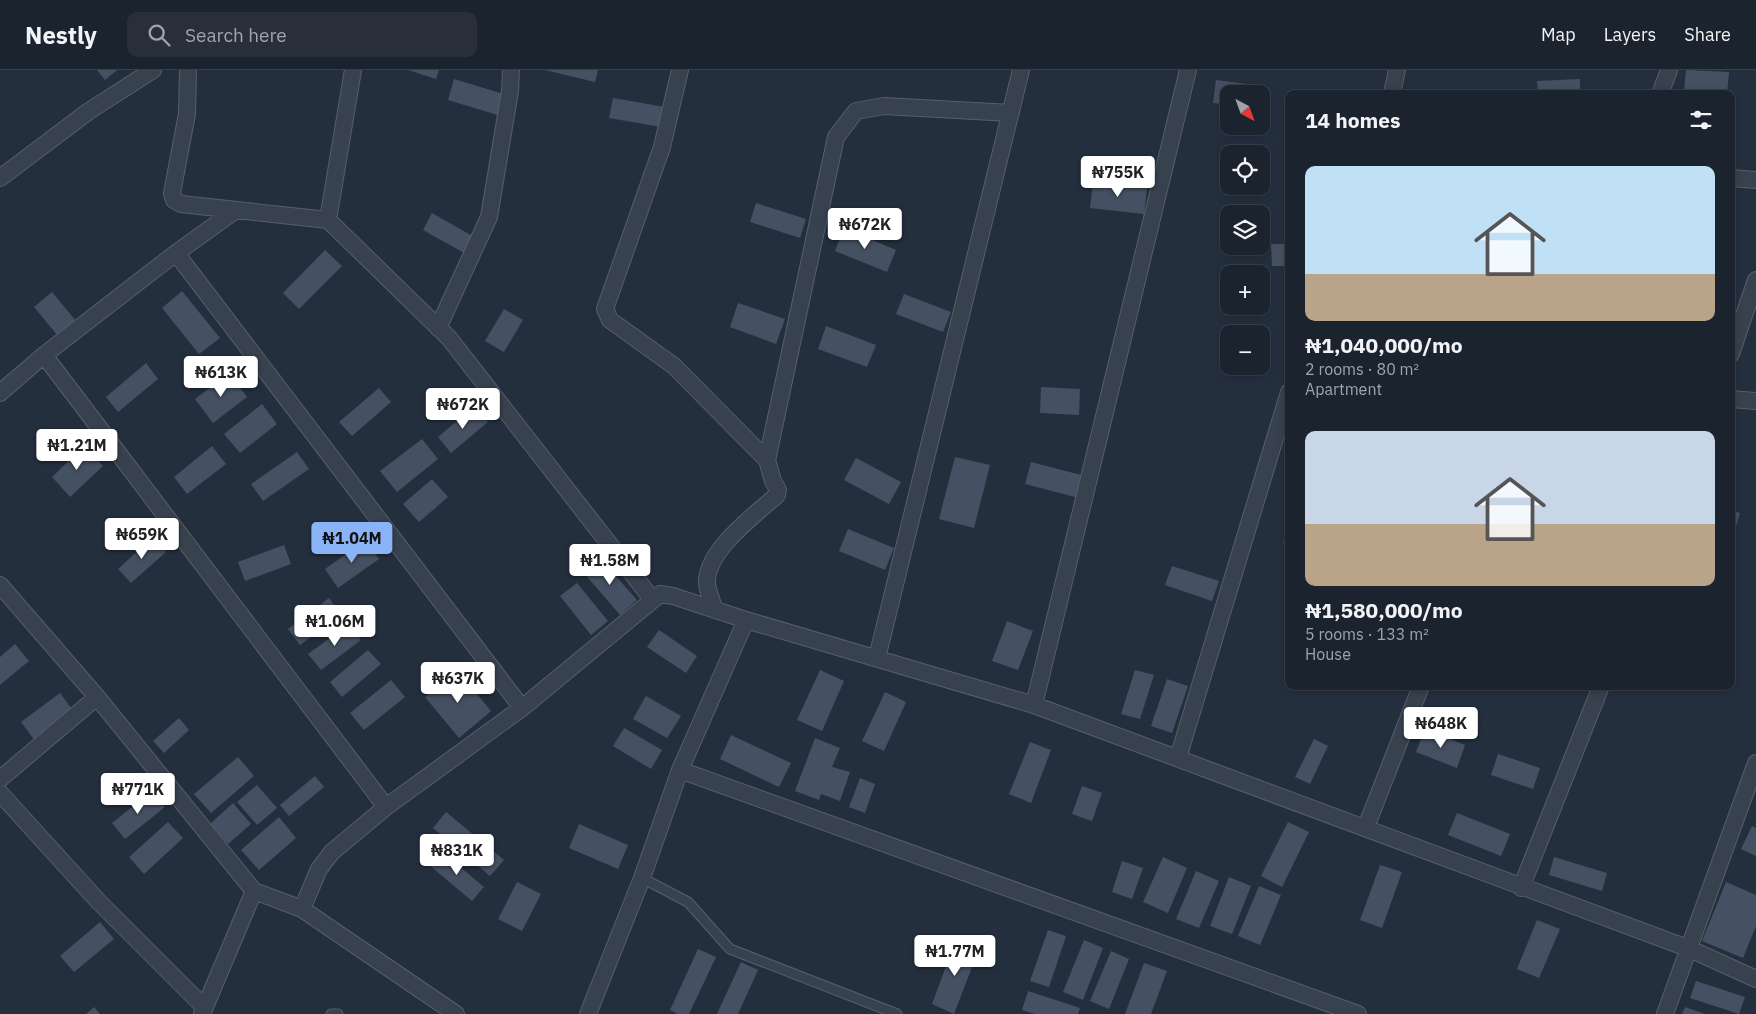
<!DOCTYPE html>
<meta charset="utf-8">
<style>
body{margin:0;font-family:"IBM Plex Sans",sans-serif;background:#282f3a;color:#f1f3f6;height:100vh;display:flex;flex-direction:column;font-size:19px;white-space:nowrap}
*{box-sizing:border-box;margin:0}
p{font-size:16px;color:#a0a4aa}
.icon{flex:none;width:28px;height:28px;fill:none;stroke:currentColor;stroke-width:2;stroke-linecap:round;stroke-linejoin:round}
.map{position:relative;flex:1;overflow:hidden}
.side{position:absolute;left:1285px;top:20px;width:450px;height:600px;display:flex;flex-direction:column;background:#1b232e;border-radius:10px;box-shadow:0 2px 8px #0003,0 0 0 1px #39404a}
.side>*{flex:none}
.needle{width:32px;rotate:139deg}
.fabs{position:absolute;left:1220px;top:15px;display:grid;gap:10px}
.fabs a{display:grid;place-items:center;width:50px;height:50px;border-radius:10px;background:#1b232e;box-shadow:0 2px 8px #0003,0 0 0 1px #39404a;font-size:25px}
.price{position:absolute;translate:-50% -42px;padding:0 11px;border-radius:5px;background:#fff;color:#222;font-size:16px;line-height:32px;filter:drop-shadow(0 1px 2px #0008)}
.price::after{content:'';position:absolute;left:50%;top:30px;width:15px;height:11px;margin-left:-8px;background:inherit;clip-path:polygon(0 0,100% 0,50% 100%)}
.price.on{background:#8ab4f8;color:#111}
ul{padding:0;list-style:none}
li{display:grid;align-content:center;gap:10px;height:265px;padding:0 20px}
li span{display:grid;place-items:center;height:155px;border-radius:10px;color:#555}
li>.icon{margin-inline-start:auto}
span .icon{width:90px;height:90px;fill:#fffc;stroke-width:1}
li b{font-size:21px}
h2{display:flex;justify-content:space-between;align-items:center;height:60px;padding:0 20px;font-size:21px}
header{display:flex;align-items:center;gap:30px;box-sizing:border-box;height:70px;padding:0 25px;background:#1b232e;border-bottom:1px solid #39404a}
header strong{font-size:24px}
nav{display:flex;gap:28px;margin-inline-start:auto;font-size:18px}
.search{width:350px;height:45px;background:#282f3a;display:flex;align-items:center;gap:12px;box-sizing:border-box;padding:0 18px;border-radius:10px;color:#a0a4aa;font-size:19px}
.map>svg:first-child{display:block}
.building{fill:#455162}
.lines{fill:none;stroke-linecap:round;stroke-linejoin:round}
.lane-casing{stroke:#565f6c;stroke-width:11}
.street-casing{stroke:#565f6c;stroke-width:18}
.lane{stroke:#38414e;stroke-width:9}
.street{stroke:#38414e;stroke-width:16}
</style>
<header>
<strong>Nestly</strong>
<div class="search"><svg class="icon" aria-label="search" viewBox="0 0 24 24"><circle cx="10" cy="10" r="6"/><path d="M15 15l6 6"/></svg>Search here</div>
<nav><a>Map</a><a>Layers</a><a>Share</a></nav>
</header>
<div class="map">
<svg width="1756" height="944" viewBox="0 0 1756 944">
<rect width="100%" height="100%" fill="#242f3e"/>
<path class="building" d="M97 0H117L105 10Z
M408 0H439L436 9Z
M545 0H598L595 12Z
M1686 0 1729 2 1727 24 1684 23Z
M454 9 507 25 501 46 448 30Z
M1580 9V24H1538L1537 11Z
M1216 10 1255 15 1254 24H1229V35L1213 33Z
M613 28 665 37 661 57 609 48Z
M1093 112 1147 118 1144 144 1090 138Z
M756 133 806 149 800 168 750 152Z
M432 143 476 168 466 184 423 160Z
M844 158 896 180 887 202 835 181Z
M1271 174H1289V196H1272Z
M325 180 342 196 299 239 283 223Z
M182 221 220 268 199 284 162 238Z
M52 222 76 251 58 266 34 237Z
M904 224 951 242 943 262 896 244Z
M738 233 785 249 776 274 730 257Z
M504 239 523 250 504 282 485 271Z
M826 256 876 275 867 297 818 279Z
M146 293 158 309 118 342 106 327Z
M229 303 247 327 213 353 195 329Z
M1041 317 1080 319 1079 345 1040 343Z
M379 318 391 332 352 366 339 352Z
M262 334 277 354 240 383 224 364Z
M475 336 488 352 451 383 438 367Z
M422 369 438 389 397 422 380 401Z
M84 376 103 396 70 427 52 407Z
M212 376 226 394 187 424 174 407Z
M297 382 309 399 263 431 251 414Z
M955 387 990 395 974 458 939 449Z
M856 388 901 412 889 434 844 410Z
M1031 392 1085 406 1079 428 1025 414Z
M432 409 448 427 419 452 403 434Z
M1731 440 1740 443 1732 470H1731Z
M1289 457V475L1283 474Z
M848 459 894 478 885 500 839 481Z
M153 467 166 482 131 513 118 499Z
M366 470 379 489 338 518 325 499Z
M284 475 291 494 245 511 238 492Z
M599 487 637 530 620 545 583 502Z
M1172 496 1219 511 1212 531 1165 515Z
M577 513 608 551 591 565 560 526Z
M329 528 341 545 300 575 288 559Z
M1007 551 1033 561 1018 600 992 591Z
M349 554 361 570 321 600 308 584Z
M659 560 697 586 686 603 647 577Z
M15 574 29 591 0 615V587Z
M368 580 381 594 342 627 330 612Z
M457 600 491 641 459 668 425 627Z
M820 600 844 611 822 661 797 650Z
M1135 600 1154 605 1140 649 1121 644Z
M1167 609 1188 616 1172 663 1151 656Z
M391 610 405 627 364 660 350 643Z
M885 622 906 632 884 681 862 671Z
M60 623 74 642 35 671 21 652Z
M646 626 681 646 667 668 633 649Z
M179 648 189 660 164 683 153 671Z
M624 658 662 680 651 699 613 676Z
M1425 659 1465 675 1457 698 1416 682Z
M731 665 791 693 779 717 720 689Z
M815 668 840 678 832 697 850 702 840 731 821 724 819 730 795 721Z
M1314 669 1328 676 1310 714 1295 707Z
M1030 672 1051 680 1031 733 1009 724Z
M1498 684 1540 698 1533 719 1491 705Z
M238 687 254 706 211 743 194 724Z
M315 706 324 717 289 746 280 735Z
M860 708 875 714 865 743 849 737Z
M257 715 277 738 257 755 237 732Z
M1082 716 1102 723 1092 751 1072 744Z
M152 721 165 737 125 769 112 753Z
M233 733 251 754 228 774 210 754Z
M446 742 504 790 490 806 433 758Z
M1457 743 1510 764 1501 786 1448 765Z
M279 747 296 768 259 800 241 780Z
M168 752 183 768 144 804 129 787Z
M1288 752 1309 762 1282 817 1261 806Z
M579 754 628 775 618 799 569 778Z
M1752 756 1756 758V786L1741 779Z
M441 781 484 817 472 831 429 795Z
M1163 787 1187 798 1168 843 1143 832Z
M1554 787 1607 803 1602 821 1549 805Z
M1122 791 1143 798 1132 829 1112 822Z
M1380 795 1402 802 1382 858 1360 850Z
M1196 801 1219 811 1199 858 1176 849Z
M1229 807 1251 816 1232 864 1210 856Z
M517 812 541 824 522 861 498 849Z
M1726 812 1756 825V856L1743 888 1702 871Z
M1259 816 1281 825 1260 875 1238 866Z
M1537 850 1560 859 1539 908 1517 899Z
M100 852 114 869 74 902 60 886Z
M1048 860 1066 866 1049 917 1030 911Z
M1084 870 1103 878 1083 930 1063 922Z
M955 872 979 879 954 944 932 934Z
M698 879 716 887 689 944H678L670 940Z
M1111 881 1129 889 1109 939 1090 931Z
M741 892 758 900 738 944H717Z
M1144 893 1167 901 1151 944H1125Z
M1696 911 1745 927 1739 944 1690 928Z
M1028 921 1080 938 1078 944H1035L1022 940Z
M94 937 100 944H86Z
M1685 937 1705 944H1682Z"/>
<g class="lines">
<g class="lane-casing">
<path id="lane" d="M642 808 688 832 730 879 897 944
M331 944H338"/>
</g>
<g class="street-casing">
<path id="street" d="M188 0 187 44 172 123 174 130 181 134 328 150
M353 0 328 150 449 268 652 529
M680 0 662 77 605 239 610 250 674 296 767 390 773 411 778 420 777 425C755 445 709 478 707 510 706 518 712 531 715 540
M1392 24 1397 0
M1660 24 1669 0
M0 108 89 41 153 0
M1731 108 1756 110
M236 140 176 183 522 638
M438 258 489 147 510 21 511 0
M1731 284 1756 210
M44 285 386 737
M0 323 44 285 176 183
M1731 329 1756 331
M767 390 836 67 856 41 884 36 1011 43
M0 515 97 627 254 821 302 839 456 944
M877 588 1021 0
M1034 635 1188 0
M1178 688 1289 322
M680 700 1358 944
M0 709 97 627
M0 723 98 831 204 937
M1366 757 1421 616
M1521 818 1601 616
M302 839 319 799 332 782 386 737 522 638 660 524 673 526 746 550 1034 635 1690 879 1756 909
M202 944 254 821
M588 944 642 808 680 700 746 550
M1665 944 1756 693"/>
</g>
<use href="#lane" class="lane"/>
<use href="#street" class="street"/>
</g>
</svg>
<div class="fabs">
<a><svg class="needle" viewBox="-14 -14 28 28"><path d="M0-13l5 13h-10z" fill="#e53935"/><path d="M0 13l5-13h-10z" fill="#a0a4aa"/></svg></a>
<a><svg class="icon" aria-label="locate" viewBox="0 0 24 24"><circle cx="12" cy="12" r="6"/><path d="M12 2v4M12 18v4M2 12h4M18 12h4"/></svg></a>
<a><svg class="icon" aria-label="layers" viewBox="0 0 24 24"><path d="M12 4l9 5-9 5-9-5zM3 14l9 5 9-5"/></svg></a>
<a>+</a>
<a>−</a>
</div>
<b class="price" style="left:1118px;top:128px">₦755K</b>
<b class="price" style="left:865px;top:180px">₦672K</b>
<b class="price" style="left:221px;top:328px">₦613K</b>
<b class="price" style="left:463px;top:360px">₦672K</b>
<b class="price" style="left:77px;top:401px">₦1.21M</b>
<b class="price" style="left:142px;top:490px">₦659K</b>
<b class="price on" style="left:352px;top:494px">₦1.04M</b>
<b class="price" style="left:610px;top:516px">₦1.58M</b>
<b class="price" style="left:335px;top:577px">₦1.06M</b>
<b class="price" style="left:458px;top:634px">₦637K</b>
<b class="price" style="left:1441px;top:679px">₦648K</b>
<b class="price" style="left:138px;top:745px">₦771K</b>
<b class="price" style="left:457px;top:806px">₦831K</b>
<b class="price" style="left:955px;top:907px">₦1.77M</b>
<section class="side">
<h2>14 homes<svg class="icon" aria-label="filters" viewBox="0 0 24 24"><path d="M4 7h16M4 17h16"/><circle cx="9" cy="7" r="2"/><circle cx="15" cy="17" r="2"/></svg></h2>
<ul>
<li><span style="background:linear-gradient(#bfe0f5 70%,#b9a48a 0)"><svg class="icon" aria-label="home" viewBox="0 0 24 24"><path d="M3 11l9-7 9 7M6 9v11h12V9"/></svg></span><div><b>₦1,040,000/mo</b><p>2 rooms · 80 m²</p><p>Apartment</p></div></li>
<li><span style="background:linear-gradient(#c9d6e8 60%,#b9a48a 0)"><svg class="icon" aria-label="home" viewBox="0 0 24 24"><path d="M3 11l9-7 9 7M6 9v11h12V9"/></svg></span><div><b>₦1,580,000/mo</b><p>5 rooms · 133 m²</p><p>House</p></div></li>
</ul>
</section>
</div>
